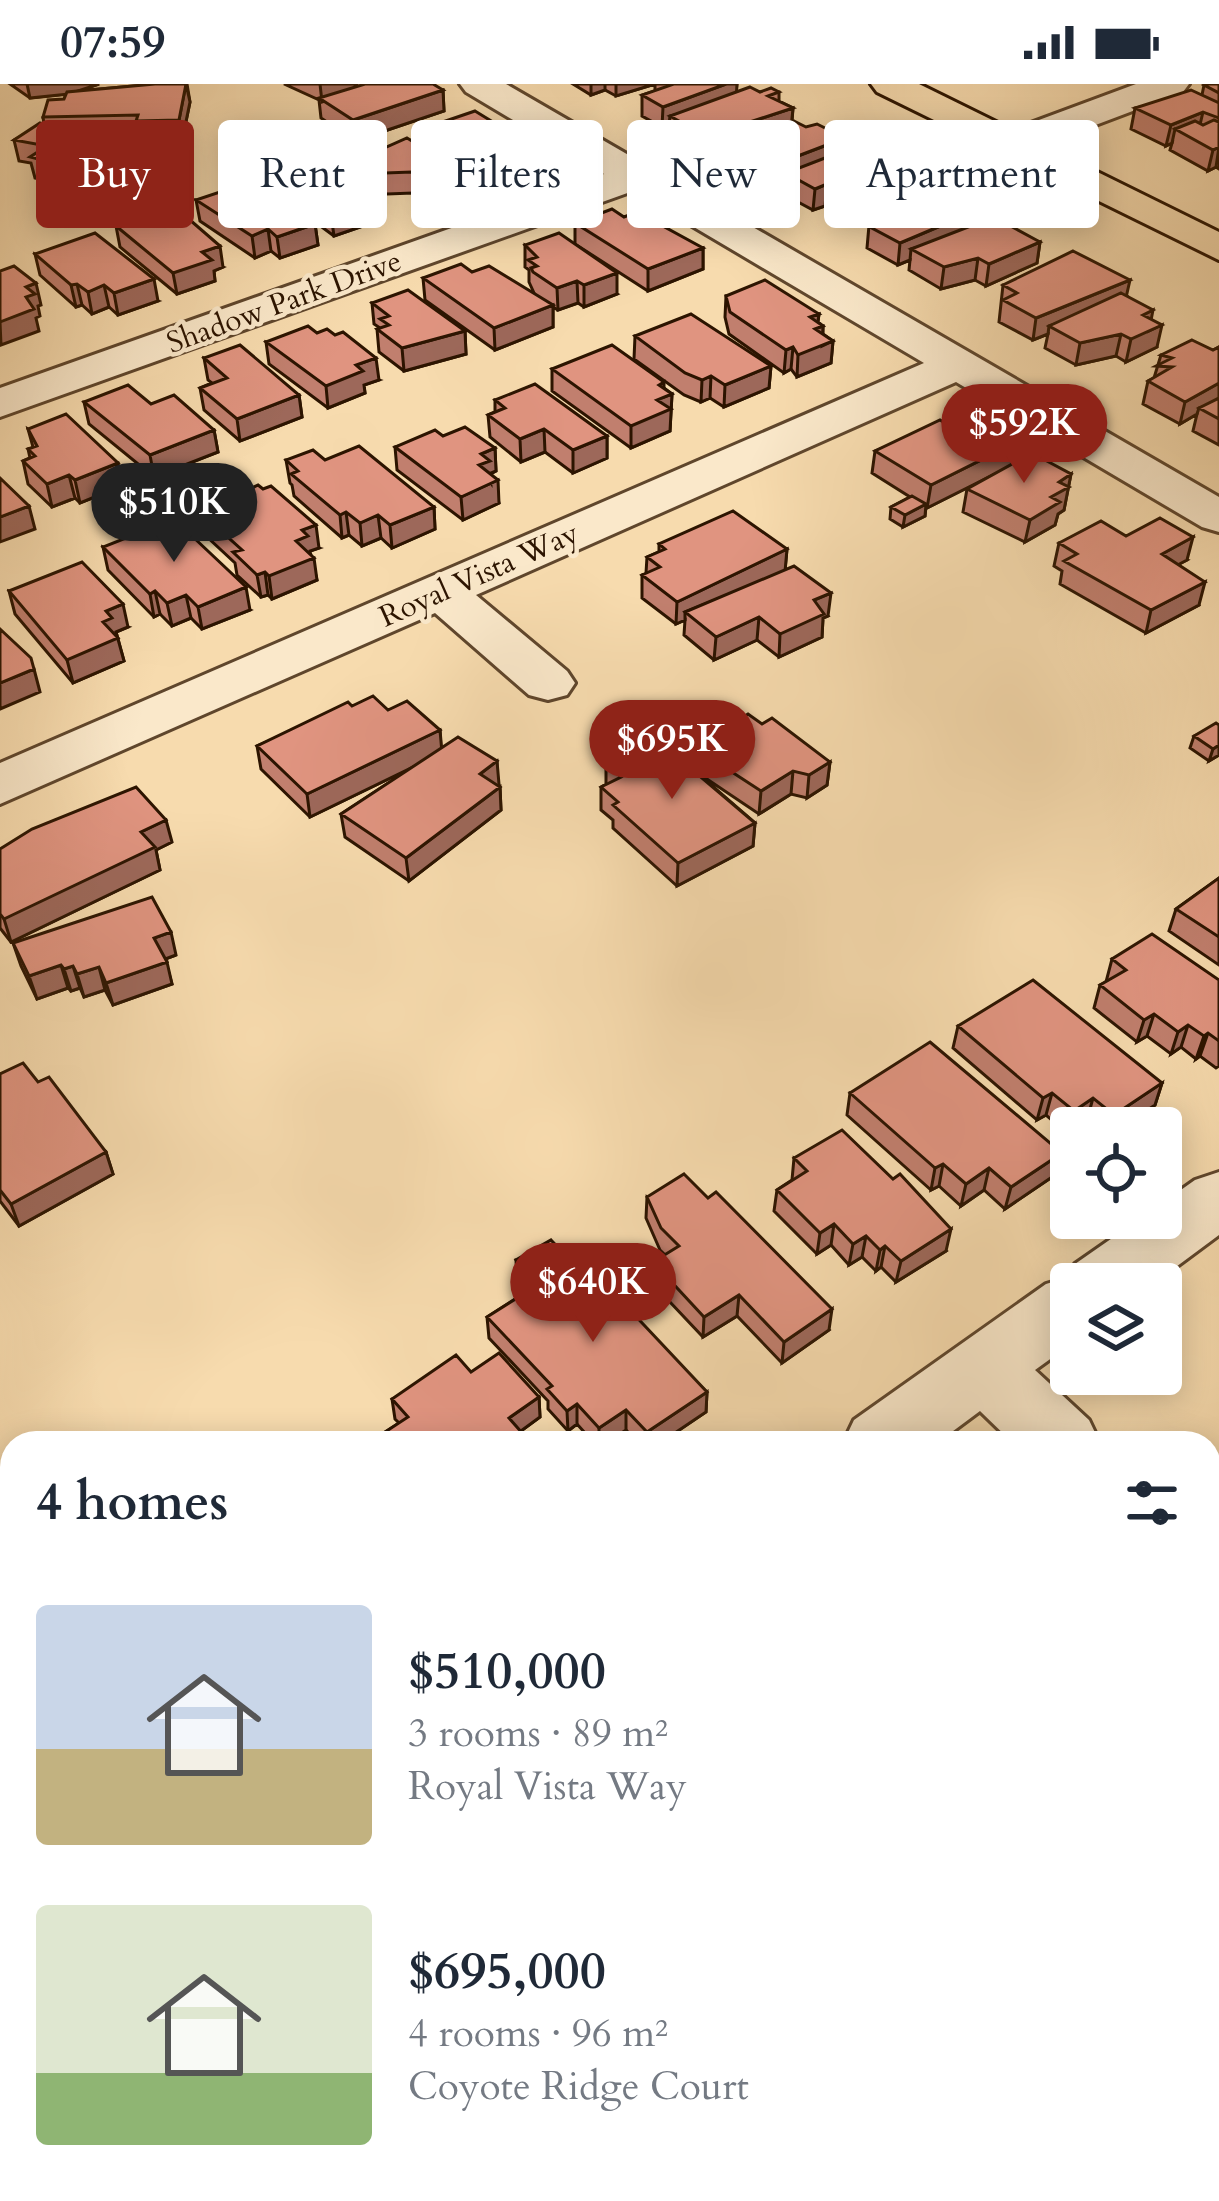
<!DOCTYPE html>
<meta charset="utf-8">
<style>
body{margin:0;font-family:Cardo,serif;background:#f6f6f7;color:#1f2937;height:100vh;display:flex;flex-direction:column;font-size:45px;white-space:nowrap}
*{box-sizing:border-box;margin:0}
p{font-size:39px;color:#747a83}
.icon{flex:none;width:66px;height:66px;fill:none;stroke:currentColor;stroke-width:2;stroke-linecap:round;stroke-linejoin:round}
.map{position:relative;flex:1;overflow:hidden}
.sheet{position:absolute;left:0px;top:1347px;width:1221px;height:771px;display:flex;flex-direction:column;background:#fff;border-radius:36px 36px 0 0;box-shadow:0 6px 30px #0003}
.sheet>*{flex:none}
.hud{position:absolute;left:36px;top:36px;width:1149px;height:108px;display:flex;gap:24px}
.controls{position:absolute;left:1050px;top:1023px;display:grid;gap:24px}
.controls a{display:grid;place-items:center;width:132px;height:132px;border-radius:12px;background:#fff;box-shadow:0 6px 30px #0003;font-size:60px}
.price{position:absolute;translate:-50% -102px;padding:0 27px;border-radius:42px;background:#8f2418;color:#fff;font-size:39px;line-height:78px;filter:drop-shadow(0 3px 6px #0008)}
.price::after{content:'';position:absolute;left:50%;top:72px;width:36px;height:27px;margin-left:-18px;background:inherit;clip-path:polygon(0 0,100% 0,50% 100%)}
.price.current{background:#222;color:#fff}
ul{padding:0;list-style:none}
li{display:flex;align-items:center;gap:36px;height:300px;padding:0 36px}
li span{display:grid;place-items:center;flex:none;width:336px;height:240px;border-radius:12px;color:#555}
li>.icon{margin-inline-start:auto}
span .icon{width:144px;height:144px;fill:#fffc;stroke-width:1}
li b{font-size:51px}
h2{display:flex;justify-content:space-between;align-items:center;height:144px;padding:0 36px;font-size:51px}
.chip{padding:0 42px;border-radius:12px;background:#fff;box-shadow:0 6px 30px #0003;font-size:42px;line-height:108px}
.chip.current{background:#8f2418;color:#fff}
.status{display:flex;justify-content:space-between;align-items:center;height:84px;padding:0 60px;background:#fff;direction:ltr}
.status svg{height:33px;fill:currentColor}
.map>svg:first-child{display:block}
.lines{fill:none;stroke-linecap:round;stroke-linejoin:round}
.minor-casing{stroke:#5f462c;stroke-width:6}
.major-casing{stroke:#2c1400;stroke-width:6}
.minor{fill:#fae8ca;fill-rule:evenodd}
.major{fill:#f7dbae;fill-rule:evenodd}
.wall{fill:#c17f6e;stroke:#2c1400;stroke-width:3}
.shaded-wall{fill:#9d685a;stroke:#2c1400;stroke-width:3}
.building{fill:#e09480;stroke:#2c1400;stroke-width:3}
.labels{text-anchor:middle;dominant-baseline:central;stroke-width:9;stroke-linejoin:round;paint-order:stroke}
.far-street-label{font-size:30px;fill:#2c1400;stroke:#fae8ca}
</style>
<div class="status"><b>07:59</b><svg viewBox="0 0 49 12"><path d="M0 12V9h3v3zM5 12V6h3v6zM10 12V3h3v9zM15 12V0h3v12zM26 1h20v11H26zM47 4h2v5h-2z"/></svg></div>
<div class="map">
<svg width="1219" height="2117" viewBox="0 0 1219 2117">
<rect width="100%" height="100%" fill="#f7dbae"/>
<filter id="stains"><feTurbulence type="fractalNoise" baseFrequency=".00167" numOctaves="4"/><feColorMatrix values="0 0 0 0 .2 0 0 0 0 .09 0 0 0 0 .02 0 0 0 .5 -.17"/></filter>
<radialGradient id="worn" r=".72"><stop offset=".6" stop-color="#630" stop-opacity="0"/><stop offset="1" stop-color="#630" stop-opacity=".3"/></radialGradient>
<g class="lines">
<g class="minor-casing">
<path id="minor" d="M460 0H506L1219 413V448L1202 443 956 298 476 511 567 587 575 599 567 611 548 616 529 611 435 529 0 720V679L924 279 633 107 0 333V304L604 90 466 8Z
M1136 0H1189L1183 8 1024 68H996L991 60 996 52Z
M1219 1088V1151L1153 1200H1071V1260L1035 1286 1089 1336 1100 1359H1013L980 1327 937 1359H843L854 1336 1046 1200 1069 1193 1075 1180 1141 1134H1161V1120L1195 1096Z
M1209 1461 1219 1465V1543L1209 1539Z"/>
</g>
<g class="major-casing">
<path id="major" d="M871 0H919L1219 148V176L877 8Z"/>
</g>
<use href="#minor" class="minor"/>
<use href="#major" class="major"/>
</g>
<path class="wall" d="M10 0H99L78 7 155 0H187L190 18 182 57 140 58 139 52 89 53 122 83 97 100 85 96 73 104 35 94 31 79 19 77 14 56 44 40 43 33 64 15 66 10 30 14Z
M284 0H357L356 3 443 6 444 27 355 57 321 34 319 16Z
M573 0H737L736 8H779V17L793 24 792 38 912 102 839 129 825 122 813 126 785 111 786 97 767 104 745 92 746 71 758 66 759 56 718 69 706 63 694 67 669 53V41L662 43 642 32V11L655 7V0L616 12 605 6 591 11Z
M1219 0V85L1216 83 1208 87 1170 66 1172 59 1166 62 1131 45 1135 24 1202 11 1204 1Z
M425 44 514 51 517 92 482 104 462 90 463 108 431 119 413 109 387 110 364 95 362 74 426 65Z
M320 88 361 96 363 116 367 119 369 140 334 152 284 115 281 94Z
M196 116 315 140 318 161 280 174 271 167 255 174 200 137Z
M880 122 981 138 1040 158 1037 179 986 202 975 196 941 205 909 186 910 176 898 181 867 164 870 130 880 126Z
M575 139 703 164V185L648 207 575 160Z
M116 142 223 183 214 187 215 197 177 210 120 163Z
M525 161 617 210 584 223 578 219 558 226 553 223V243L495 266 425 216 423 194 472 188 534 209 529 198V186L525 183Z
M35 170 158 217 118 231 109 223 92 230 82 221 76 223 40 191Z
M1003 201 1127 212 1151 236 1157 263 1126 278 1116 272 1076 281 1045 264 1048 250 1033 256 999 238Z
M726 212 819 230 818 238 823 242V250L833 257 831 279 797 293 791 285 784 289 729 250 725 233Z
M372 219 465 247 466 270 404 287 379 268 377 245 380 244 374 240Z
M635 252 771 282 769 304 724 323 710 314 701 318 684 311 634 275Z
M266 258 379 296 364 301 365 309 328 324 269 280Z
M1219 263V361L1193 347 1197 330 1180 340 1143 320 1148 297 1154 294 1161 271 1213 266Z
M204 274 299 311 302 333 240 357 204 326 200 304 212 299 208 296Z
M552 285 664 304 672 310 670 347 631 364 552 307Z
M495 316 607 352V374L573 389 545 368 521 378 490 353 488 331 495 328Z
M84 318 151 320 214 346 218 368 154 393 89 340Z
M945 339 976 340 1025 354 1022 374 1071 390 1064 426 1058 430 1055 441 1025 458 963 428 967 405 980 397 927 424 926 423 925 432 903 443 890 435 891 423 910 413 872 389 875 367Z
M28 345 122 402 80 419 75 414 52 423 28 400 23 377 30 374 28 365 33 363Z
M443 352 495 364 496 387 491 390 499 419 463 436 397 386 395 363Z
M286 376H325L434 423 435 445 392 464 381 454 362 462 349 451 342 454 294 412 292 401 290 399Z
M201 429 319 464 310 467 317 496 272 515 268 511 261 513 237 491 235 479 205 451Z
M1126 452 1187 476 1179 480 1199 521 1146 549 1060 500 1062 487 1054 482 1059 459Z
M659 460 787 465 785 486 828 532 823 534 822 553 779 573 757 556 714 576 684 551 685 536 676 540 642 514V491L646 489 647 473 659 468Z
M103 463 250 526 202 545 191 534 172 542 160 530 154 533 108 486Z
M9 507 128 543 116 548 124 577 73 599 15 530Z
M352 622 388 626 440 646 441 664 497 677V701L500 703 501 726 409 797 345 753 341 730 413 683 310 733 261 685 257 662Z
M738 636 762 640 830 678 827 701 807 714 791 710 759 730 695 687 755 739 753 762 677 802 613 744V736L601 726V703L606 700V679L665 663 666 645Z
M1219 641V671L1209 677 1190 664 1194 652Z
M172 758 156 766 160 786 11 858 0 844V765Z
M1219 794V881L1169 847 1176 825Z
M13 859 176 871 165 875 172 900 113 921 105 906 84 913 80 904 71 907 68 904 37 915 21 882Z
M1112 875 1219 896V982L1216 984 1200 972 1196 975 1181 963 1171 970 1147 952 1137 958 1094 924 1100 901 1106 898Z
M958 942 1162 999 1155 1021 1121 1044H1096L1087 1036 1071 1044V1047L1067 1049 1046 1031 1037 1036 953 964Z
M0 990 38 998 106 1068 113 1090 19 1142 0 1117Z
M850 1009 1062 1069 1055 1091 1005 1125 984 1106 961 1122 939 1102 931 1106 847 1031Z
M794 1074 946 1167 896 1198 881 1183 876 1187 862 1173 849 1181 831 1161 817 1170 774 1127 777 1106 792 1096Z
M647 1113 829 1246 782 1279 737 1232 703 1253 652 1199 653 1178 665 1171 660 1166 646 1134Z
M516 1176 573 1179 707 1308 706 1328 660 1359H638L626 1346 606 1359H594L577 1340 568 1347 548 1325V1317L489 1254 487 1233 526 1208 517 1198Z
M471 1288 539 1313 540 1333 521 1347 531 1359H380L379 1352 399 1339 395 1335 392 1315Z"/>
<path class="shaded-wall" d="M27 0H99L69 10 30 14Z
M186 0 190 18 182 57 179 36Z
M320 0H357L355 1 356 7 322 18Z
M591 0H605V6L591 11Z
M616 0H655L616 12Z
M726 0H737L736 17 670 32 669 41 662 43 663 23Z
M443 6 444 27 355 57 353 36Z
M793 24 791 45 759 50V56L718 69 719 48Z
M1203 28 1198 49 1175 45 1172 59 1166 62 1171 41Z
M707 42 706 63 694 67 695 46Z
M514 51 517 92 482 104 481 82 502 55Z
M845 54 843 75 786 89V97L767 104 769 83Z
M118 62 122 83 97 100 93 79Z
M1219 63 1216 83 1208 87 1213 66Z
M81 75 85 96 73 104 69 83Z
M915 81 912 102 839 129 841 108Z
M462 87 463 108 431 119 429 98Z
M361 96 364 120 367 119 369 140 334 152 331 131 353 99Z
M827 100 825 122 813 126 815 105Z
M983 124 980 146 911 165 910 176 898 181 900 159Z
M315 140 318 161 280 174 277 153Z
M268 145 271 167 255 174 252 152Z
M1040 158 1037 179 986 202 989 180Z
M220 162 223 183 214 187 215 197 177 210 173 189 202 168Z
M703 164V185L648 207V185Z
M978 174 975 196 941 205 944 183Z
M617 189V210L584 223V201Z
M154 195 158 217 118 231 114 209Z
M1130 196 1125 218 1049 242 1048 250 1033 256 1036 234Z
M577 197 578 219 558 226 557 204Z
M36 199 41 221 38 222 40 232 36 234 39 247 1 261 0 238 26 203Z
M77 200 82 221 76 223 71 201Z
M104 201 109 223 92 230 88 208Z
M553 221V243L495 266 494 244Z
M1153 226 1149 247 1162 241 1157 263 1126 278 1131 255 1143 231Z
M819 230 817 244 823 242 822 262 833 257 831 279 797 293 798 271 810 233Z
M465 247 466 270 404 287 402 264Z
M1121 250 1116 272 1076 281 1080 259Z
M793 263 791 285 784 289 786 266Z
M376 274 379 296 364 301 365 309 328 324 326 302 356 281Z
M771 282 769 304 724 323 725 301Z
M711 292 710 314 701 318 702 296Z
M664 298V313L672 310 670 347 631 364V342L659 301Z
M1219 299V318L1199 324 1197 330 1180 340 1185 318Z
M299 311 302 333 240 357 237 335Z
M544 345 545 368 521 378 520 355Z
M214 346 218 368 154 393 150 371Z
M607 352V374L573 389V366Z
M1025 354 1021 377 927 424 931 401Z
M495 364 496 387 491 389V399L479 381 481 370Z
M118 379 122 402 80 419 75 396Z
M1071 390 1064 426 1058 430 1055 441 1025 458 1030 436 1051 413 1059 398Z
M69 391 75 414 52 423 47 400Z
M498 396 499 419 463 436 461 413Z
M926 420 925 432 903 443 905 431Z
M29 422 35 445 0 458V433Z
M434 423 435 445 392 464 390 441Z
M346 428 349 451 342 454 340 431Z
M378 431 381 454 362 462 360 439Z
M316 441 319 464 310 467 311 475 314 474 317 496 272 515 269 492 302 446Z
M1193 453 1187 476 1157 492 1162 470Z
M787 465 785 488 685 528V536L676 540 677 518Z
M265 488 268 511 261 513 257 491Z
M1205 498 1199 521 1146 549 1151 526Z
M246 503 250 526 202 545 198 523Z
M155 507 160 530 154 533 150 510Z
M831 509 828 532 823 534 822 553 779 573 780 550 814 516Z
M186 511 191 534 172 542 167 519Z
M123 520 128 543 116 548 124 577 73 599 67 576 103 538 106 527Z
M759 533 757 556 714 576 716 553Z
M34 585 40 608 0 625V599Z
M440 646 442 669 310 733 307 710Z
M1219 661V671L1209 677 1213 665Z
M497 677 499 700 481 713 480 690Z
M830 678 827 701 807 714 809 691Z
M793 687 791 710 759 730 761 707Z
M500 703 501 726 409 797 406 774Z
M166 736 172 758 156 766 160 786 11 858 4 835 141 748Z
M755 739 753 762 677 802 678 779Z
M171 848 176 871 160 877 154 854Z
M167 878 172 900 113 921 106 899Z
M61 881 68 904 37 915 29 892Z
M73 882 80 904 71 907 64 885Z
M99 883 105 906 84 913 77 890Z
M1154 930 1147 952 1137 958 1144 936Z
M1188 941 1181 963 1171 970 1178 948Z
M1208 949 1200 972 1196 975 1204 952Z
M1162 999 1155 1021 1121 1044H1110L1114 1031Z
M1052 1009 1046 1031 1037 1036 1043 1014Z
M1093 1014 1087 1036 1075 1044H1071V1047L1067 1049 1074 1027Z
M106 1068 113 1090 19 1142 11 1120Z
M1062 1069 1055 1091 1005 1125 1011 1103Z
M943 1080 939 1102 931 1106 935 1084Z
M989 1084 984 1106 961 1122 966 1100Z
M834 1140 831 1161 817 1170 820 1149Z
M951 1145 946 1167 896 1198 901 1177Z
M866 1152 862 1173 849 1181 853 1160Z
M885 1162 881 1183 876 1187 880 1166Z
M739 1211 737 1232 703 1253 704 1233Z
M832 1225 829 1246 782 1279 784 1258Z
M707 1308 706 1328 660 1359H646L647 1348Z
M539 1313 540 1333 510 1355 509 1334Z
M577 1320V1340L568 1347 567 1327Z
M626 1326V1346L606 1359H599V1344Z
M7 1698 12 1705V1719L0 1727V1703Z"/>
<path class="building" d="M155 0H186L179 36 136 37 138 31 43 33 48 16 64 15 67 8Z
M365 0H433L443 6 353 36 319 14Z
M669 0H726L663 23 642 11 671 1Z
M1219 0V9L1204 1 1206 0Z
M750 3 760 8 771 4 779 8 768 12 793 24 719 48 707 42 695 46 670 32Z
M1191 6 1219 19V34L1203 28 1171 41 1135 24Z
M475 27 514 51 502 55 509 59 501 61 516 70 481 82 425 44Z
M1214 36 1219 38V63L1213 66 1175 45 1195 37 1203 41Z
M794 37 806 43 817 40 845 54 769 83 746 71 776 59 759 50Z
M40 39 118 62 93 79 81 75 69 83 30 73 47 62 14 56Z
M407 54 462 87 429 98 412 88 385 89 362 74Z
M869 57 915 81 841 108 827 100 815 105 786 89Z
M339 81 361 96 353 99 362 106 353 109 367 119 331 131 281 94 314 83 320 88Z
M256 96 315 140 277 153 268 145 252 152 196 116Z
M936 99 983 124 900 159 870 143 885 136 870 130 884 124 880 122Z
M175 123 220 162 202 168 212 176 173 189 116 142Z
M612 125 624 133 637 128 703 164 648 185 575 139Z
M994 133 1040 158 989 180 978 174 944 183 911 165Z
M95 149 154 195 114 209 104 201 88 208 77 200 71 201 35 170Z
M559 149 617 189 584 201 577 197 557 204 533 188 531 184 537 182 528 176 537 173 525 161Z
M1073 167 1130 196 1036 234 1003 216 1017 209 1003 201Z
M461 180 472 188 489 182 553 221 494 244 423 194Z
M14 182 36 199 26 203 35 210 26 213 34 225 0 238V187Z
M765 196 819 230 810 233 823 242 815 245 833 257 798 271 793 263 786 266 730 228 726 212Z
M408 206 465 247 402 264 377 245 389 241 380 235 389 232 372 219Z
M1121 209 1153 226 1143 231 1162 241 1131 255 1121 250 1080 259 1049 242Z
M691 230 771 282 725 301 711 292 702 296 685 289 635 252Z
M308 242 317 249 327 245 335 251 343 248 376 274 356 281 363 287 326 302 266 258Z
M1192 256 1213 266 1219 263V299L1185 318 1148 297 1172 283 1156 282 1172 274 1161 271Z
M240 261 299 311 237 335 200 304 227 294 204 274Z
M612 261 664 298 659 301 672 310 657 316 671 325 631 342 552 285Z
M535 300 607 352 573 366 544 345 520 355 488 331 505 324 495 316Z
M128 301 151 320 174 311 214 346 150 371 84 318Z
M1219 314V335L1199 324Z
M66 330 118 379 75 396 69 391 47 400 23 377 35 372 28 365 37 362 28 345Z
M961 331 976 340 990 334 1025 354 931 401 875 367 940 336 945 339Z
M465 343 495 364 481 370 490 377 479 381 498 396 461 413 395 363 435 346 443 352Z
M359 362 434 423 390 441 378 431 360 439 346 428 340 431 291 390 298 387 286 376 313 366 325 376Z
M1032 369 1071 390 1059 398 1069 403 1051 413 1060 418 1030 436 967 405Z
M0 394 29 422 0 433Z
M258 401 263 405 271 402 316 441 302 446 308 452 296 457 314 474 269 492 265 488 257 491 233 468 242 466 201 429Z
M912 412 926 420 905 431 891 423Z
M733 427 787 465 677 518 642 491 660 483 647 473 665 465 659 460Z
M1160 434 1193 453 1162 470 1205 498 1151 526 1064 477 1077 470 1059 459 1101 437 1126 452Z
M174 435 246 503 198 523 186 511 167 519 155 507 150 510 103 463Z
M82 478 123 520 106 527 112 534 103 538 118 554 67 576 9 507Z
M794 482 831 509 814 516 824 530 780 550 759 533 716 553 685 528Z
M0 545 31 574 34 585 0 599Z
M373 612 388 626 407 617 440 646 307 710 257 662 348 618 352 622Z
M712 618 738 636 748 630 762 640 772 634 830 678 809 691 793 687 761 707 666 645Z
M1216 639 1219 641V661L1213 665 1194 652Z
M458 653 497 677 480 690 500 703 406 774 341 730Z
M656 655 755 739 678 779 613 721 618 718 601 703 621 693 606 679Z
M136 703 166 736 141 748 155 763 4 835 0 830V765L32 745Z
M1219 794V853L1176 825Z
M152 813 171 848 154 854 167 878 106 899 99 883 77 890 73 882 64 885 61 881 29 892 13 859Z
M1152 850 1219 896V957L1208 949 1204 952 1188 941 1178 948 1154 930 1144 936 1100 901 1126 886 1112 875Z
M1033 896 1162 999 1114 1031 1093 1014 1074 1027 1052 1009 1043 1014 958 942Z
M930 958 1062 1069 1011 1103 989 1084 966 1100 943 1080 935 1084 850 1009Z
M23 979 38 998 49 993 106 1068 11 1120 0 1106V990Z
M842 1046 893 1095 900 1090 951 1145 901 1177 885 1162 880 1166 866 1152 853 1160 834 1140 820 1149 777 1106 807 1087 794 1074Z
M684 1090 708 1114 716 1108 832 1225 784 1258 739 1211 704 1233 653 1178 679 1162 661 1144 647 1113Z
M551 1156 573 1179 581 1174 707 1308 647 1348 626 1326 599 1344 577 1320 567 1327 547 1305 552 1302 487 1233 538 1201 516 1176Z
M499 1269 539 1313 509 1334 531 1359H385L379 1352 408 1333 392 1315 456 1271 471 1288Z
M10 1550 12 1552V1706L7 1698 0 1703V1556Z
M1209 1974 1219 1982V2117H1088L1096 2106H1209Z"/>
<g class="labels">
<g class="far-street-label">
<text transform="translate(284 218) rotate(-20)">Shadow Park Drive</text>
<text transform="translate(479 491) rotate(-24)">Royal Vista Way</text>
</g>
</g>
<rect width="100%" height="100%" filter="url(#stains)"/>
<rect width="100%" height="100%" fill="url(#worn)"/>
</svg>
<div class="controls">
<a><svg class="icon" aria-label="locate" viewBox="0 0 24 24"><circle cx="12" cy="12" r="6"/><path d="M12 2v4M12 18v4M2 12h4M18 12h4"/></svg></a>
<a><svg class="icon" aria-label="layers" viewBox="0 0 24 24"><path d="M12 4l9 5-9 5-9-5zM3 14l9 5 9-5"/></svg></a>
</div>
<b class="price" style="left:1024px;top:402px">$592K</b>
<b class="price current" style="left:174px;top:481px">$510K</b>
<b class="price" style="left:672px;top:718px">$695K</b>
<b class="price" style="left:593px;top:1261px">$640K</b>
<div class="hud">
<a class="chip current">Buy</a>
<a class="chip">Rent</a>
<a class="chip">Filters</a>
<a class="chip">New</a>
<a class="chip">Apartment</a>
</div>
<section class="sheet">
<h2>4 homes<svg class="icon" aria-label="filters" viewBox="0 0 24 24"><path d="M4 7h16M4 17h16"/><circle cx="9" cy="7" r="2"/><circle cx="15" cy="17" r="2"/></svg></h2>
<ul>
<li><span style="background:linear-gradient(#c9d6e8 60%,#c2b280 0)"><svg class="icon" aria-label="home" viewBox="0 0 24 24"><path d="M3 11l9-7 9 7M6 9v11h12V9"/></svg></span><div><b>$510,000</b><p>3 rooms · 89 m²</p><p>Royal Vista Way</p></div></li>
<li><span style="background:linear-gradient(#dfe7d0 70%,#8fb573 0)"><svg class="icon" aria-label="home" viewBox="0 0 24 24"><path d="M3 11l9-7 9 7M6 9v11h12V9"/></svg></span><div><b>$695,000</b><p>4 rooms · 96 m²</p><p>Coyote Ridge Court</p></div></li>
</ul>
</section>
</div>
